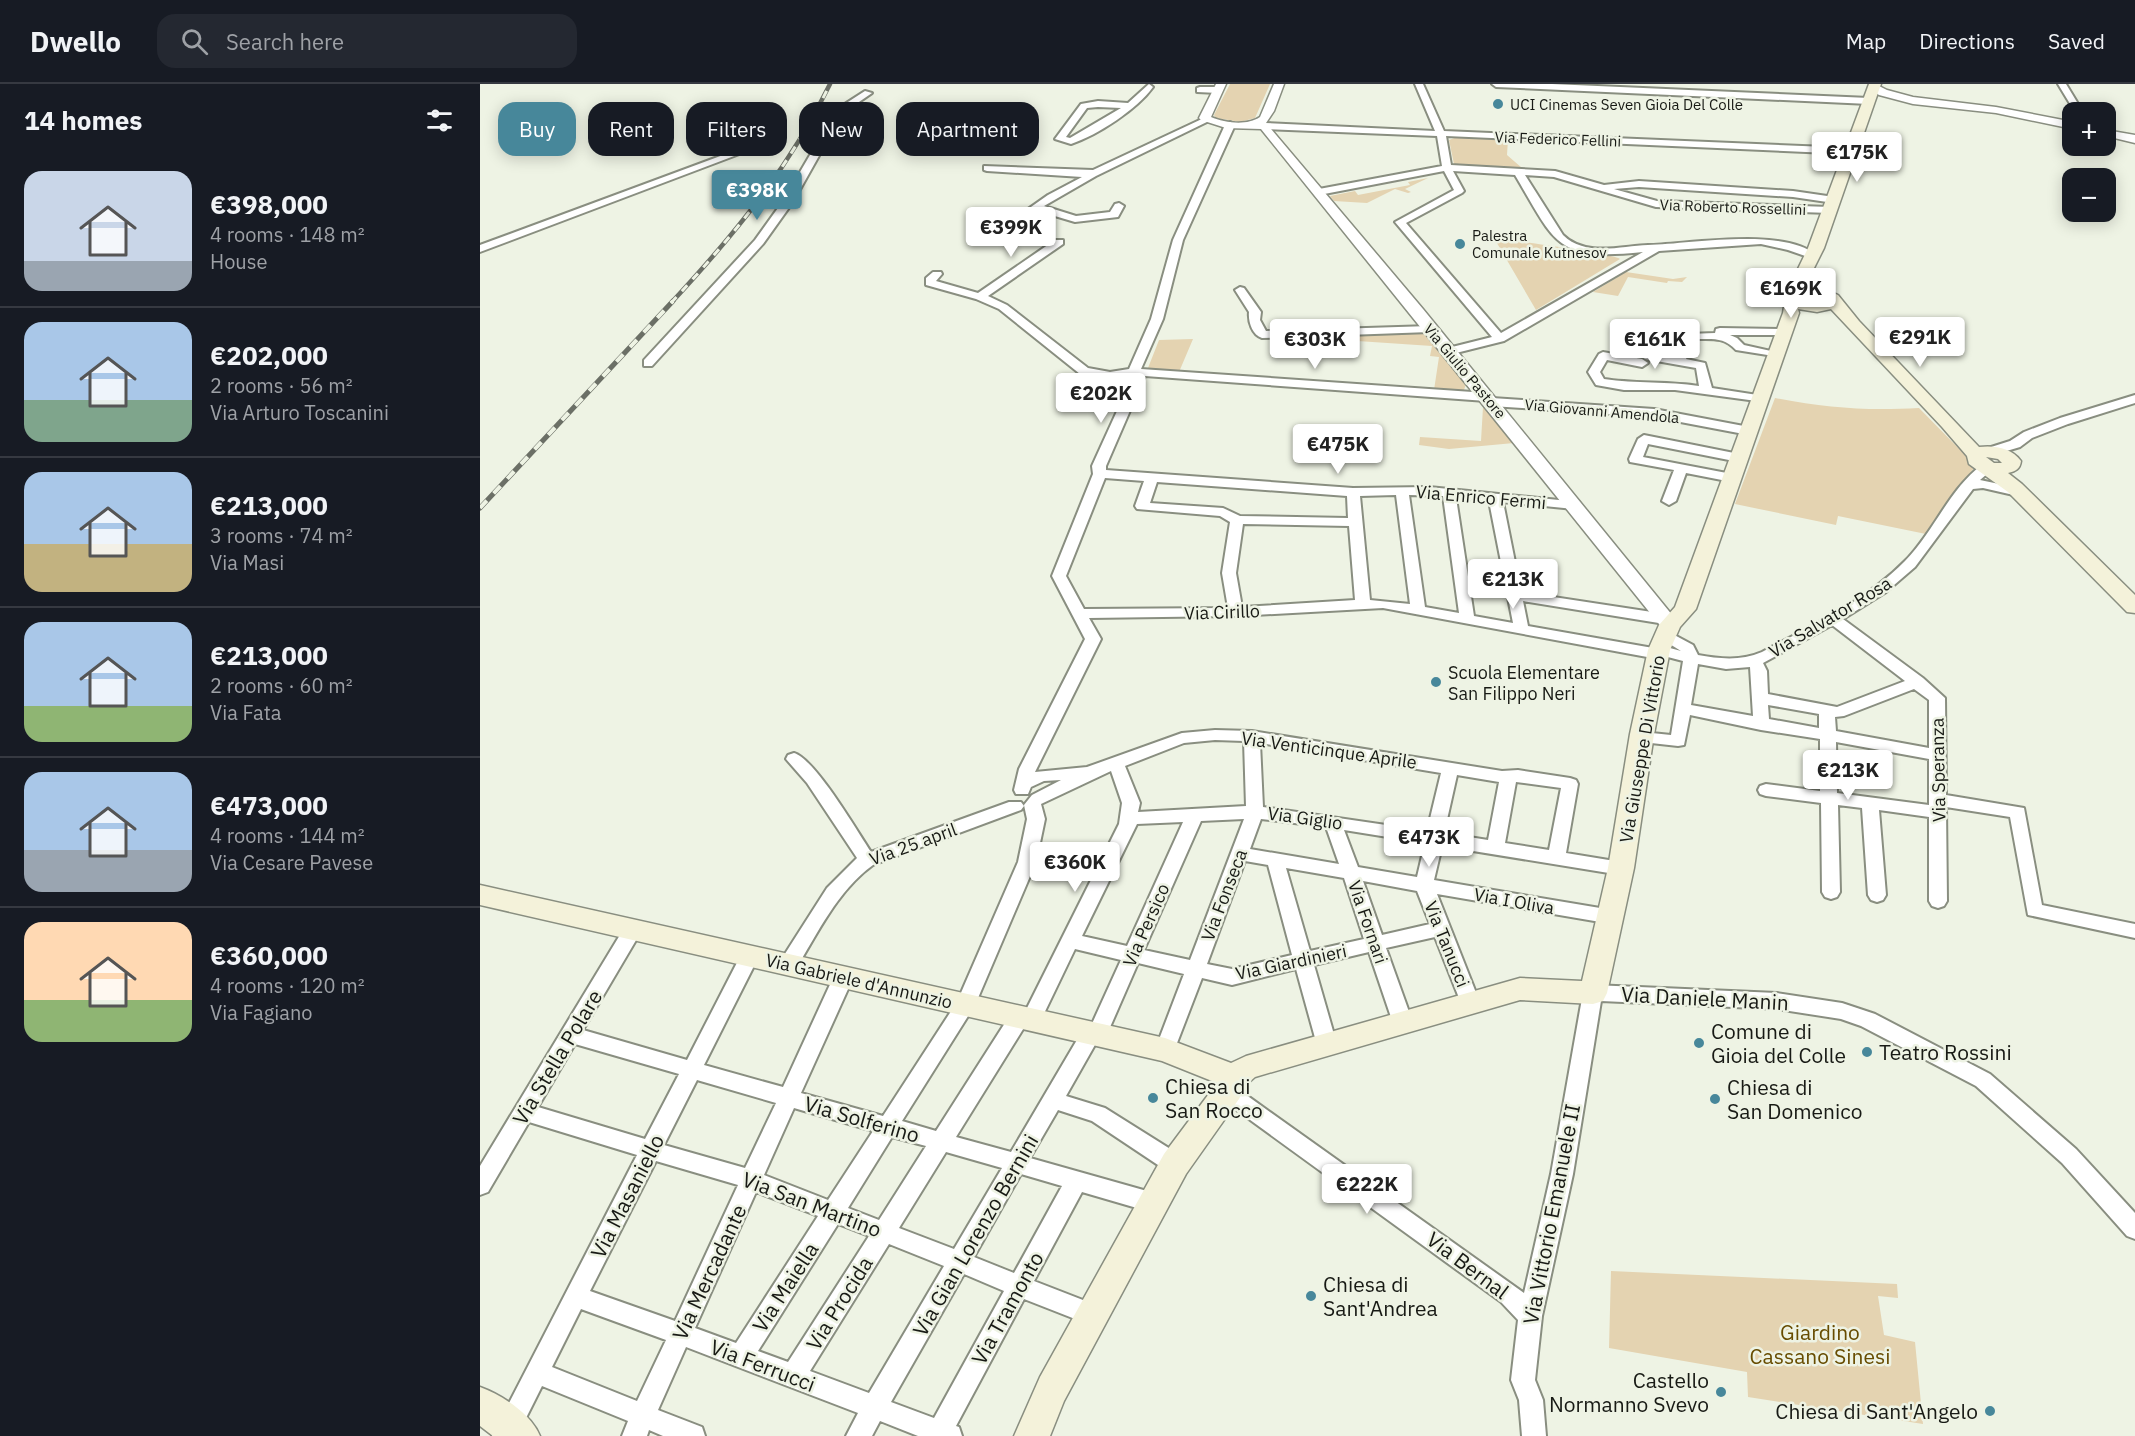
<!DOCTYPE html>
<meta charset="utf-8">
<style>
body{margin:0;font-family:"IBM Plex Sans",sans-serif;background:#242831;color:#f1f3f6;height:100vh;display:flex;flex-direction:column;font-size:22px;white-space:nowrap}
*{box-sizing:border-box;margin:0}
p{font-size:20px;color:#9ea1a6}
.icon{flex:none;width:33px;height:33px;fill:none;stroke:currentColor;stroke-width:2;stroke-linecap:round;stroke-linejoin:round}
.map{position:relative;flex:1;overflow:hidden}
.sheet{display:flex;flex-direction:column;background:#171b24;width:480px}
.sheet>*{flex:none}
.guide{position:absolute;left:18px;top:18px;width:570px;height:54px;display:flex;gap:12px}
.fabs{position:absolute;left:1582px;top:18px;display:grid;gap:12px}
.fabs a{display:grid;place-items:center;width:54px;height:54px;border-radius:12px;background:#171b24;box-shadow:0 3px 15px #0003;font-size:30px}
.price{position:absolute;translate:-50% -51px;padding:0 14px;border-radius:6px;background:#fff;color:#222;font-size:20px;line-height:39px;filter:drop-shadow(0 2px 3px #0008)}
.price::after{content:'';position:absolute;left:50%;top:36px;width:18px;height:14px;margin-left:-9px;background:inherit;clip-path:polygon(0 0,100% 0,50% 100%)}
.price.on{background:#47879a;color:#fff}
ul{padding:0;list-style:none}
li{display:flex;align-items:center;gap:18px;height:150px;padding:0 24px}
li+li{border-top:2px solid #363941}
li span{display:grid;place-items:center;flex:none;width:168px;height:120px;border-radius:18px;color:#555}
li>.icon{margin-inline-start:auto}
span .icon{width:72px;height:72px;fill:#fffc;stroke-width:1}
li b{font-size:26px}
h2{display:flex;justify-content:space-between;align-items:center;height:72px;padding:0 24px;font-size:26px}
.tag{padding:0 21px;border-radius:18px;background:#171b24;box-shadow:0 3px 15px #0003;font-size:21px;line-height:54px}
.tag.on{background:#47879a;color:#fff}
header{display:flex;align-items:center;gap:36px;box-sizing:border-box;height:84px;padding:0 30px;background:#171b24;border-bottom:2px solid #363941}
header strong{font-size:28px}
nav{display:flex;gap:33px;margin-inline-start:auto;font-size:21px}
.search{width:420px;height:54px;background:#242831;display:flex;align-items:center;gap:15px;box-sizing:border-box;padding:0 21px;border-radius:18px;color:#9ea1a6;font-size:22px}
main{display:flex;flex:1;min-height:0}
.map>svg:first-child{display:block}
.green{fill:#e4d3b1}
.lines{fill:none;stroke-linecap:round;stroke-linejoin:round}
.minor-casing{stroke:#898e80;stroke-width:4}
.tertiary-casing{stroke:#898e80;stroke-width:3}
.secondary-casing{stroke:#898e80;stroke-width:3}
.minor{fill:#fff;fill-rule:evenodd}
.tertiary{fill:#fff;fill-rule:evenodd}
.secondary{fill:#f4f2da;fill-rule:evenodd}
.rail-far1-casing{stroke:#6b6f66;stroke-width:4.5}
.rail-casing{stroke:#6b6f66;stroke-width:5}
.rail-far1{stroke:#eef3e4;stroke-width:3;stroke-dasharray:8;stroke-linecap:butt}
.rail{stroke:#eef3e4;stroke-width:4;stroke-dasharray:10;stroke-linecap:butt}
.poi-dot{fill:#47879a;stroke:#eef3e4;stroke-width:2}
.labels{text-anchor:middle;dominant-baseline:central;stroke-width:5;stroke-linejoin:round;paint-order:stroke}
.far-poi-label{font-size:15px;fill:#181a15;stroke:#eef3e4;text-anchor:start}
.far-street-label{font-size:15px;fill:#181a15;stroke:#eef3e4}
.street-label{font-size:18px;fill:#181a15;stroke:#eef3e4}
.poi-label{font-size:18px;fill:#181a15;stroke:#eef3e4;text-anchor:start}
.near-street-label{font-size:21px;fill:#181a15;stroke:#eef3e4}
.near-poi-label{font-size:21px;fill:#181a15;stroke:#eef3e4;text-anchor:start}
.near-park-label{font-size:21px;fill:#674c00;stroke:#eef3e4}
</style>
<header>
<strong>Dwello</strong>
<div class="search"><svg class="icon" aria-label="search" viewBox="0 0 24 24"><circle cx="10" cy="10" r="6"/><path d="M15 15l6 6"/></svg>Search here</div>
<nav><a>Map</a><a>Directions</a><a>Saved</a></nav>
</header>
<main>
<section class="sheet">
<h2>14 homes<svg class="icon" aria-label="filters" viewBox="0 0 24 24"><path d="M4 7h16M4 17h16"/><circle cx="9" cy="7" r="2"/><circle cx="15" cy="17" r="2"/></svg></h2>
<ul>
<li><span style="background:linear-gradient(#c9d6e8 75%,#9aa5b1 0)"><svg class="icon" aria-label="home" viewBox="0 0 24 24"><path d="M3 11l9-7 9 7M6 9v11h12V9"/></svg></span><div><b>€398,000</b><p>4 rooms · 148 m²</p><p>House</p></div></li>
<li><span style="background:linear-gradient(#a9c7e8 65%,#7fa58c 0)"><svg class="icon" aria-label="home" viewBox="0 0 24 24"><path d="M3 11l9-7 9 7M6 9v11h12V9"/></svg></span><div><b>€202,000</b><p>2 rooms · 56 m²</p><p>Via Arturo Toscanini</p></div></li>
<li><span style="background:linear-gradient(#a9c7e8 60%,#c2b280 0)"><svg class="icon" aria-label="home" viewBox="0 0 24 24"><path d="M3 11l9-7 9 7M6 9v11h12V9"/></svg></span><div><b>€213,000</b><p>3 rooms · 74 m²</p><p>Via Masi</p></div></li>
<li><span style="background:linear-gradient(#a9c7e8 70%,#8fb573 0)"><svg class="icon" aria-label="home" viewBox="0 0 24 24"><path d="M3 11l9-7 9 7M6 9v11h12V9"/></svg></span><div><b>€213,000</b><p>2 rooms · 60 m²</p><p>Via Fata</p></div></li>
<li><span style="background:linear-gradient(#a9c7e8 65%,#9aa5b1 0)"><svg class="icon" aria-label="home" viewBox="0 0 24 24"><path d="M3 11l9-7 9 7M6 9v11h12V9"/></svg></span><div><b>€473,000</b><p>4 rooms · 144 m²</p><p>Via Cesare Pavese</p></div></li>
<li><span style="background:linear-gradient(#ffd9b3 65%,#8fb573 0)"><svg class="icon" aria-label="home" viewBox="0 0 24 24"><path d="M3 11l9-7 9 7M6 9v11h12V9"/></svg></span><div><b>€360,000</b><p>4 rooms · 120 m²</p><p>Via Fagiano</p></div></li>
</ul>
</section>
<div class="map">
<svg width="1655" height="1352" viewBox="0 0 1655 1352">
<rect width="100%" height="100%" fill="#eef3e4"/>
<path class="green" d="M750 0H790L775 34 760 38 736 34 734 31Z
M977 53 1028 55 1027 71 1042 84 974 80 969 56Z
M948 94 925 105 931 108 928 109 915 105 887 119 854 117 850 112 875 107 878 111 930 101 928 98Z
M1014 154C1030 156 1136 170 1140 175L1056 226Z
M1146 188 1193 195 1207 193 1202 198 1188 197 1187 199 1148 193 1138 212 1113 208Z
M942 247 986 300 984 306H954L959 273 950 272 952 262 803 252Z
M713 255 699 288 668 284 679 256Z
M1295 314C1347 324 1386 327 1439 324L1496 382 1473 409 1446 450 1358 432 1356 441 1255 420Z
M1003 323 1034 359 969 365 939 361 940 353 1001 357Z
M1131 1187 1417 1200 1418 1214 1398 1212 1404 1251 1435 1258 1443 1340 1268 1313 1267 1288 1129 1264Z"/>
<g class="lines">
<g class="minor-casing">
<path id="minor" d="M669 0 673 3C657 25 618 51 591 60L575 55 601 20 618 17 648 19ZM618 23 641 24 590 54 586 53 607 24Z
M935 0H943L964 47 1371 64 1376 67 1371 70 966 52 971 81 1075 87 1124 101 1159 97 1313 107 1354 113 1359 116 1354 119 1313 113 1159 103 1134 105 1177 117 1350 123 1355 126 1350 129 1176 123 1074 93 1045 91 1083 151C1105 173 1141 162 1168 161 1209 160 1304 143 1336 171L1331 174 1308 166 1281 160 1179 167 1024 257 968 271 964 269V265L1012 253 915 138 974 106 964 87 839 111 834 108 839 105 962 82 957 52 785 45 780 42 785 39 955 47ZM973 87 1035 91C1076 160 1075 177 1163 168L1021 249 926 139 982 109 984 107Z
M1012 0H1072L1389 14 1393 17 1389 20 1016 3Z
M1578 0H1586L1603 28H1595Z
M720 3H738L742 6 738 9 717 8V4Z
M385 7 392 9 363 29 313 118 283 160 172 282H164V276L275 156 303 117 357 25Z
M724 34 731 36 616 92 564 122 596 132 630 128 635 120 639 119 644 122 638 133 595 138 558 127 533 144 524 142 568 111 602 93 507 87 504 86V82L613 86Z
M750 38 755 41 703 156 683 235 661 285 1007 309 1011 310 1012 314 1174 325 1269 343 1275 347 1269 351 1174 333 1011 322 1007 321 1006 317 665 292 626 382V386L873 404 949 403 1099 418 1101 421 1094 425 1023 418 1041 508 1185 530 1192 535 1185 540 1043 517 1048 542 1173 564 1179 561 1201 567 1180 554 1177 551 1180 548 1185 546 1213 561 1218 571C1240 575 1261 577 1282 568 1331 542 1386 517 1425 477 1454 448 1469 405 1502 381H1512L1514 384 1500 396 1543 405 1545 408 1543 411 1538 412 1503 404 1493 405 1435 483 1406 508 1363 535 1443 594 1465 614 1466 711 1544 724 1562 821 1655 840V854L1548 831 1530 733 1466 723 1467 817 1464 822 1458 824 1452 822 1449 817V733L1399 726 1406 811 1403 816 1397 818 1391 816 1388 811 1382 724 1358 721 1360 808 1357 813 1351 815 1345 813 1342 808 1341 719 1286 712 1280 710 1278 706 1280 702 1286 700 1340 707V655L1281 646 1210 631 1204 661 1198 662 1162 658 1156 657 1154 653 1156 649 1162 648 1191 651 1203 577 1184 572 1178 575 903 524 756 532 609 534 621 555 555 688 607 683 702 649 735 646 772 647 1022 687 1038 686 1090 694 1096 696 1098 700 1086 769 1147 779 1150 784 1147 789 1141 791 962 762 954 796 1132 826 1138 828 1141 833 1138 838 1132 840 957 810 1000 919 997 924 990 927 983 924 955 853 906 864 933 939 930 945 923 947 916 945 913 939 889 868 834 881 857 961 854 967 847 969 840 967 837 961 816 885 752 901 722 894 692 972 685 974 678 972 675 966 704 890 658 879 624 957 616 959 586 1012 625 1024 703 1073 706 1080 703 1087 695 1089 687 1087 612 1037 578 1026 550 1074 674 1109 682 1112 685 1119 682 1126 674 1129 602 1108 554 1197 621 1223 625 1231 621 1239 613 1242 544 1215 476 1342 479 1343 482 1352H438L400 1337 392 1352H366L378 1329 206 1263 178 1326 222 1343 225 1352H183L169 1346 167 1352H142L148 1337 62 1302 37 1352H12L157 1071 49 1038 8 1108 0 1111V1082L146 841 153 839 160 841 162 846 103 946 207 976 263 867 270 865 277 867 279 872 224 981 303 1003 353 894 356 889 363 886 370 889 373 894 321 1009 403 1032 477 918 538 778 547 735 544 721 552 711 581 696 564 697 551 703 548 710H536L534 706 539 685 605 555 572 492 613 390 612 382 653 292 630 296 600 290 519 225 496 215 446 201V194L453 188H461L462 190 456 197 498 209 575 156H583V160L508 212 527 221 608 284 630 288 649 285 671 235 693 156 745 41ZM625 394 664 397 655 422 657 425 740 432 750 438 742 489 748 524 604 525 586 492ZM677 398 867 412 868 434 760 432 743 424 670 419ZM916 411 930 520 890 516 880 412ZM929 411 963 412 979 529 945 523ZM976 414 1009 417 1033 539 994 532ZM763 440 869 442 875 516 762 523 756 489ZM1352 541 1425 597 1357 623 1288 610 1287 587 1283 579ZM1218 580 1246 585 1270 583 1273 632 1211 621ZM1434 605 1449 616V664L1356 647 1355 633 1364 632ZM1288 621 1339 630V644L1289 635ZM735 656 764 657 766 722 658 728 660 719 645 682 704 659ZM1356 658 1449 675V721L1357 709ZM780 659 961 689 947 747 783 723ZM631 687 642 719 639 740 545 928 539 926 532 928 456 1047 422 1037 495 921 556 778 565 735 561 720ZM977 691 1019 698 1008 756 964 749ZM1036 698 1081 704 1069 766 1025 759ZM764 735 710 876 664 866 721 737ZM781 735 846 743 859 780 770 765ZM703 738 647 862 602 852 657 740ZM864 746 945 759 937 793 878 783ZM765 777 788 781 812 871 752 885 727 880ZM806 784 864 794 884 855 830 867ZM883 797 937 807 950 840 902 851ZM595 865 641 876 611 942 604 944 531 1068 476 1053 545 942 551 944 558 942ZM95 960 199 990 165 1055 58 1023ZM217 996 296 1019 265 1084 184 1061ZM314 1024 393 1047 348 1116 284 1091ZM412 1053 446 1062 399 1136 368 1124ZM466 1068 522 1084 474 1165 419 1144ZM176 1077 258 1101 195 1237 110 1207ZM541 1090 582 1102 534 1189 494 1173ZM276 1108 338 1132 256 1259 215 1244ZM358 1140 389 1152 308 1278 278 1267ZM409 1160 464 1182 389 1309 330 1287ZM484 1190 524 1207 454 1334 411 1318ZM101 1225 186 1256 157 1317 72 1283Z
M262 64 270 66 0 168V161Z
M760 203 764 204 781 228 780 236 786 247 950 242 956 245 950 248 782 254C772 251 768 237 769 228L755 206Z
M1240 244 1304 245 1310 248 1304 251H1250L1257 254 1264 261 1300 269V273L1256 266C1244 253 1233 255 1216 255L1206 275 1225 279 1232 304 1284 312V318L1195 306H1144L1116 301 1108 288 1119 270 1123 268 1162 275 1168 279 1162 283 1127 276 1120 288 1124 295C1156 300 1188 297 1219 302L1216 284 1165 275 1159 271 1165 267 1195 273 1208 250 1235 249 1236 245Z
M1655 311V319L1588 340 1552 354 1540 363 1513 371 1507 367 1508 364 1530 357 1544 348 1580 334Z
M1164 351 1259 370 1265 374 1259 378 1168 360 1163 373 1252 390 1259 394 1252 398 1206 389 1196 417 1189 421 1182 417 1194 386 1150 378 1149 375 1158 355Z
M314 669C335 675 377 747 391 768L529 718H541L544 722 541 726 393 781C357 807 338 849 315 886L308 888 301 886 299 881 301 876 347 804 377 774 327 699 306 675 308 671Z
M1113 901 1297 909 1362 919 1395 930 1510 990 1596 1065 1655 1129V1155L1647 1152 1582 1079 1496 1002 1381 942 1361 935 1297 925 1121 917 1093 1090 1062 1232 1055 1296 1063 1316 1066 1352H1042L1039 1316 1031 1296 1038 1236 1021 1218 755 1025 739 1006 742 1000C755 995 760 1004 769 1013L1044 1209 1071 1090 1103 909 1106 904Z"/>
</g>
<g class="tertiary-casing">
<path id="tertiary" d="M736 0H746L731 33C745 39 767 42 780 33L794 0H804L794 27 786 39 943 225 1197 537 1199 541 1197 545H1183L781 45 746 44 721 36 719 34Z
M1395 0 1407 6 1433 13 1516 23 1583 36 1593 39V45L1516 29 1433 20 1399 11 1390 5V1Z
M1626 46 1655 51V59L1626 52Z"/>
</g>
<g class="secondary-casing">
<path id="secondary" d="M1389 0H1401L1344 164 1325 202 1345 205 1358 211 1379 237 1499 363C1514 361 1532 364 1541 377 1540 385 1536 387 1528 389L1542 400 1655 511V529L1647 528 1528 408 1489 380 1487 372 1462 343 1351 225 1337 228 1318 225 1319 229 1216 525 1200 543 1190 566 1174 650 1154 784 1127 909 1123 917 1113 920 1040 916 775 993 766 1001 759 1015 706 1090 584 1317 570 1352H534L560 1293 684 1070 737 999 682 977 0 821V801L685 954 751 979 766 972 1040 894 1102 897 1128 784 1150 650 1168 566 1179 541 1195 523 1303 229 1306 210 1328 164ZM1325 212 1336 213 1344 217 1332 219 1321 214ZM1506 373 1518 375 1522 379H1514Z
M0 1303C22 1311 51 1330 60 1352H13L0 1342Z"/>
</g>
<use href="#minor" class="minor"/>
<use href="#tertiary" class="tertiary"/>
<use href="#secondary" class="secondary"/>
<g class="rail-far1-casing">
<path id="rail-far1" d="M191 219C254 151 310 83 350 0"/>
</g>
<g class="rail-casing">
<path id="rail" d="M0 424 193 217"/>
</g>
<use href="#rail-far1" class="rail-far1"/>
<use href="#rail" class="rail"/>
</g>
<g class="poi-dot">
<circle cx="1018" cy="20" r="6"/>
<circle cx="980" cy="160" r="6"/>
<circle cx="956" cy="598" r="6"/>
<circle cx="1219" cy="959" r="6"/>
<circle cx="1387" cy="968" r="6"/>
<circle cx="673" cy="1014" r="6"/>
<circle cx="1235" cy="1015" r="6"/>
<circle cx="831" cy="1212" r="6"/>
<circle cx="1241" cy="1308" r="6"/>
<circle cx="1510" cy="1327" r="6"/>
</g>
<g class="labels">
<g class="far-poi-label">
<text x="1030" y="20">UCI Cinemas Seven Gioia Del Colle</text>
<text x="992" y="151">Palestra<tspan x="992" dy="17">Comunale Kutnesov</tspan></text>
</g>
<g class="far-street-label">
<text transform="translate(1078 55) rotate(2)">Via Federico Fellini</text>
<text transform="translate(1253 123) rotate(2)">Via Roberto Rossellini</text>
<text transform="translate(985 287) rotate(50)">Via Giulio Pastore</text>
<text transform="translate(1122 327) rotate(5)">Via Giovanni Amendola</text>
</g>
<g class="street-label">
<text transform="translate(1001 413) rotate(5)">Via Enrico Fermi</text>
<text transform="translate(742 528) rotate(-2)">Via Cirillo</text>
<text transform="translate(1350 533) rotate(-31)">Via Salvator Rosa</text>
<text transform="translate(1162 665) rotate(-80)">Via Giuseppe Di Vittorio</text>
<text transform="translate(849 666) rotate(8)">Via Venticinque Aprile</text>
<text transform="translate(1458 686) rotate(-91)">Via Speranza</text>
<text transform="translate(825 734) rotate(8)">Via Giglio</text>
<text transform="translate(433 760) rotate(-20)">Via 25 april</text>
<text transform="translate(744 811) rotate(-69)">Via Fonseca</text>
<text transform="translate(1034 817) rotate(10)">Via I Oliva</text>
<text transform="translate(888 838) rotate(71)">Via Fornari</text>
<text transform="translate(666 841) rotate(-66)">Via Persico</text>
<text transform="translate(967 860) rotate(68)">Via Tanucci</text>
<text transform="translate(811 878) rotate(-12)">Via Giardinieri</text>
<text transform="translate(379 897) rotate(13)">Via Gabriele d'Annunzio</text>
</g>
<g class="poi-label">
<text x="968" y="588">Scuola Elementare<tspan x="968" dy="21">San Filippo Neri</tspan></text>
</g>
<g class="near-street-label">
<text transform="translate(1225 914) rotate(3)">Via Daniele Manin</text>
<text transform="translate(77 973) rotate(-59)">Via Stella Polare</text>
<text transform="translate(382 1035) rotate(16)">Via Solferino</text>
<text transform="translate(147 1112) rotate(-63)">Via Masaniello</text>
<text transform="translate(332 1120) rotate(21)">Via San Martino</text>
<text transform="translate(1071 1130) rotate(-79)">Via Vittorio Emanuele II</text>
<text transform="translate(495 1151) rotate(-60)">Via Gian Lorenzo Bernini</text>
<text transform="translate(988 1181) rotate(37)">Via Bernal</text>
<text transform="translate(229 1188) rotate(-65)">Via Mercadante</text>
<text transform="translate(305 1203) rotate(-57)">Via Maiella</text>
<text transform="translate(359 1219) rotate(-58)">Via Procida</text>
<text transform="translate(527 1224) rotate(-61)">Via Tramonto</text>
<text transform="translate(283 1281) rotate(21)">Via Ferrucci</text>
</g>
<g class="near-poi-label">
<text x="1231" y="947">Comune di<tspan x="1231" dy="24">Gioia del Colle</tspan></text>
<text x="1399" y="968">Teatro Rossini</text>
<text x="685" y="1002">Chiesa di<tspan x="685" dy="24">San Rocco</tspan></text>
<text x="1247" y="1003">Chiesa di<tspan x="1247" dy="24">San Domenico</tspan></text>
<text x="843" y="1200">Chiesa di<tspan x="843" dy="24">Sant'Andrea</tspan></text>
<text x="1229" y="1296" text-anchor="end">Castello<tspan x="1229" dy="24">Normanno Svevo</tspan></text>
<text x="1498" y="1327" text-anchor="end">Chiesa di Sant'Angelo</text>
</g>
<g class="near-park-label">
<text x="1340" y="1248">Giardino<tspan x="1340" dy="24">Cassano Sinesi</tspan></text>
</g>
</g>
</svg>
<div class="fabs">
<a>+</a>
<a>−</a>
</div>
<b class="price" style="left:1377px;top:99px">€175K</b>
<b class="price on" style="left:277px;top:137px">€398K</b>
<b class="price" style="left:531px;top:174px">€399K</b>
<b class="price" style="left:1311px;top:235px">€169K</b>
<b class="price" style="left:1440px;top:284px">€291K</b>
<b class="price" style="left:835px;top:286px">€303K</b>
<b class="price" style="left:1175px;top:286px">€161K</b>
<b class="price" style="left:621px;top:340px">€202K</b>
<b class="price" style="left:858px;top:391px">€475K</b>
<b class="price" style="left:1033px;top:526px">€213K</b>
<b class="price" style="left:1368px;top:717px">€213K</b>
<b class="price" style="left:949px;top:784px">€473K</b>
<b class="price" style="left:595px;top:809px">€360K</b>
<b class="price" style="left:887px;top:1131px">€222K</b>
<div class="guide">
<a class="tag on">Buy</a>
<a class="tag">Rent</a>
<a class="tag">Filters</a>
<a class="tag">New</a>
<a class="tag">Apartment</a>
</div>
</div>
</main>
